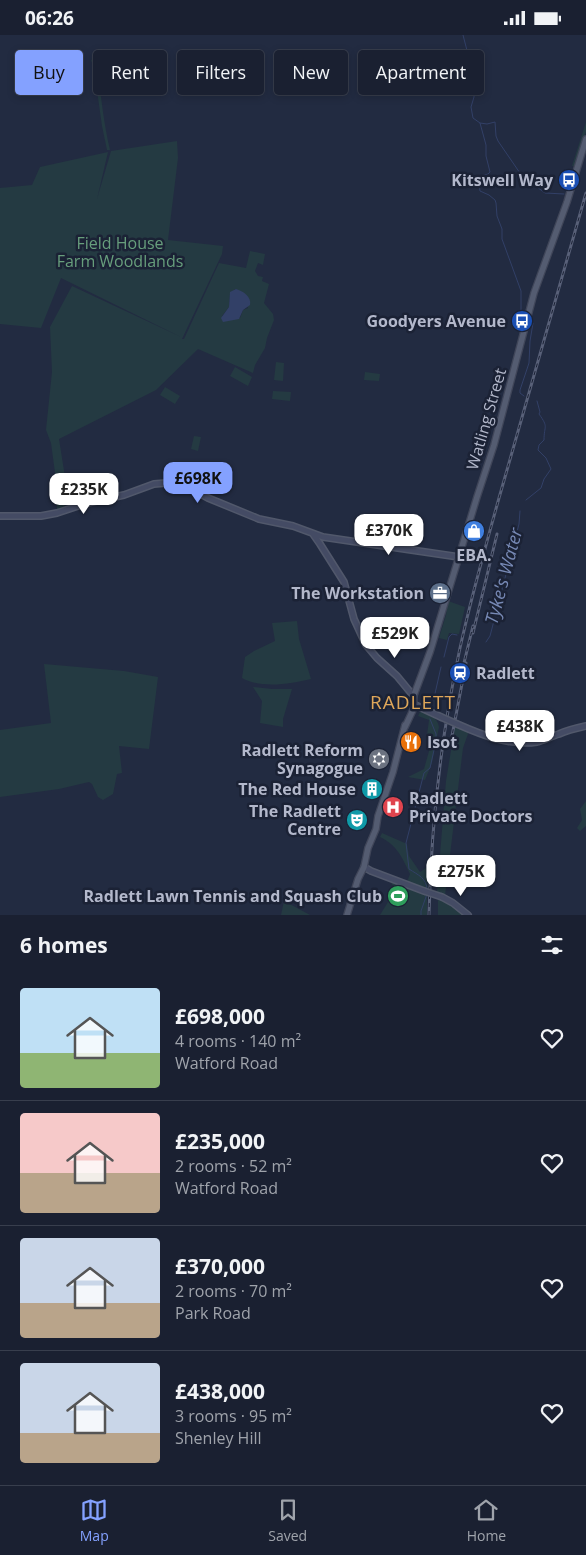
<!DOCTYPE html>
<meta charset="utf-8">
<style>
body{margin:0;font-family:"Open Sans",sans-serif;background:#232839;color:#f1f3f6;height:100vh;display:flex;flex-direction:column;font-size:19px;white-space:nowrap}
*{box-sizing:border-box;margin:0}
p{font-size:16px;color:#9fa3ab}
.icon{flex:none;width:28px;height:28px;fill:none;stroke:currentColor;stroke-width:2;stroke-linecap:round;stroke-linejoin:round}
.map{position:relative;height:880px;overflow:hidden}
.panel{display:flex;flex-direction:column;background:#1a2031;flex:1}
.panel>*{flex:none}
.top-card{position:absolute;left:15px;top:15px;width:556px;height:45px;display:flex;gap:10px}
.price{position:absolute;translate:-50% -42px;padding:0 11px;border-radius:10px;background:#fff;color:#222;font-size:16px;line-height:32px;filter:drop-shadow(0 1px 2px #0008)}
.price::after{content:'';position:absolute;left:50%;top:30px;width:15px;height:11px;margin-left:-8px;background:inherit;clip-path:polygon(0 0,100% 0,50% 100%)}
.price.on{background:#84a1ff;color:#111}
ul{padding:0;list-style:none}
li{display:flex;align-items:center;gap:15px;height:125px;padding:0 20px}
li+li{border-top:1px solid #383e4d}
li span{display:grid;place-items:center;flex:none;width:140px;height:100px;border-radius:5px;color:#555}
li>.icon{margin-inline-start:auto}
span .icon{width:60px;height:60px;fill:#fffc;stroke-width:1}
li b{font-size:21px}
h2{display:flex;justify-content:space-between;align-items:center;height:60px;padding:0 20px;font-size:21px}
.tag{padding:0 18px;border-radius:5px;background:#1a2031;box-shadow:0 2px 8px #0003,0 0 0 1px #383e4d;font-size:18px;line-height:45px}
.tag.on{background:#84a1ff;color:#111}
.status{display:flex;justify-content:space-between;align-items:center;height:35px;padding:0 25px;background:#1a2031;direction:ltr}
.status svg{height:14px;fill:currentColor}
.tabs{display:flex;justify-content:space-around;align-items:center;height:70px;border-top:1px solid #383e4d;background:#1a2031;font-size:14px;color:#9fa3ab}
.tabs a{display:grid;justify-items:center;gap:2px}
.tabs .on{color:#84a1ff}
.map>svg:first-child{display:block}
.green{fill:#243a42;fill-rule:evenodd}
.water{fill:#324067}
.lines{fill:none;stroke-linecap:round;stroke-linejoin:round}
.stream{stroke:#324067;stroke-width:1}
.secondary-casing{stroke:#51586b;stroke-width:8}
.primary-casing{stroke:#404659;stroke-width:8}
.secondary{stroke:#444b64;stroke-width:5}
.primary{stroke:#545c71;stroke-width:5.5}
.rail-casing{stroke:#586078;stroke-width:3}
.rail{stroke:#1b2235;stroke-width:1;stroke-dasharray:4;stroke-linecap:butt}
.secondary-bridge-casing{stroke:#51586b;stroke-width:8;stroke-linecap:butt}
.secondary-bridge{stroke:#444b64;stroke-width:5}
.labels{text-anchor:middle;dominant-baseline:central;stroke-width:5;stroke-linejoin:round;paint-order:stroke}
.poi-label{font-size:16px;font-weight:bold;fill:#b3b8cb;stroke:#1b2235;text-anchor:end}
.park-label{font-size:16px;fill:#679e7c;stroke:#1b2235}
.street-label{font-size:16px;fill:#b3b8cb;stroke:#1b2235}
.water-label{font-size:18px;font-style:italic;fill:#7789b5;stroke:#1b2235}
.quarter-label{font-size:19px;letter-spacing:1px;fill:#dfa75a;stroke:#1b2235}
</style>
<div class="status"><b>06:26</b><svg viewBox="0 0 49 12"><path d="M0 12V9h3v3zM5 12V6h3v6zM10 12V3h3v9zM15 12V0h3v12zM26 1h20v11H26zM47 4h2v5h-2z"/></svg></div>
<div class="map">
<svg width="586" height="880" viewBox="0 0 586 880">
<rect width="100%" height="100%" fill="#222b41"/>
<path class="green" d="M98 21 99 36H98C101 63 104 89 110 115H107L102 91 94 34 91 25Z
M586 87V97L576 129 575 131H572Z
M177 106 178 123 168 205 223 211 222 219 182 304H184L219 228 246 233 250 216 265 219 263 230 258 228 255 236 258 241 263 242 262 246 269 249 264 268 273 279 274 285 267 303 265 313 255 330 253 338 198 314 156 355 59 404 68 461H65L63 464 65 474 57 476 56 445 51 408 46 395 52 337 50 292 72 251 181 302 61 243 41 293 0 289V153L32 150 40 132 108 117 97 164 111 116ZM235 254 242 257 248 273 243 275 240 283 222 281 229 272 230 259Z
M276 327 284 328 283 346 274 345Z
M235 332 252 342 248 351 230 341Z
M365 337 380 339 379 346 364 345Z
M165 352 180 361 175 369 160 360Z
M273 356 291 357 290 366 272 364Z
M194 401 201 402 198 416 191 414Z
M448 566 465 572 459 599 449 598 447 605 439 603 446 580Z
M297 586 299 604 311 644C290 649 262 654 242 643L245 622 254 616 275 606 272 588Z
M44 629 124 636 158 642 149 714 119 711 122 738 117 739 113 759 103 765 98 762 92 749 89 747 59 754 0 762V695L51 688Z
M253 652 272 654H292L283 684V692L260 688 262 666Z
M420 677C429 680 437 681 439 692L432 728 425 745 408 742 424 734 431 709 427 700 429 685 418 681Z
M455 691 469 696 463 713 445 861 437 857 446 746Z
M586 766V791L580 796 577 793 582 785 580 774Z
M382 798 407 809 409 821 420 837 426 833 428 854 407 847 410 839C402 822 397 810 380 802Z
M392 845 427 859V880H380L396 854 391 848Z
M438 863 454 872 464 880H438Z
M284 866 310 880H281Z"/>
<path class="water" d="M236 254C243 256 252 262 250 270L243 275 239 284 223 287 221 283 229 272 230 257Z"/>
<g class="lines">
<path class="stream" d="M463 0 471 31 474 56V62L471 72 473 83 480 88 486 110V121L490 137 488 139 478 142 480 156 489 160 495 165 496 168 497 181 502 194V204L521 256V276L526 280
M480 88 487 89 495 87 496 101 498 106 522 141 545 158 564 159
M524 361 520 358V355L529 328 530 306 533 288 529 283
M526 465 541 453 544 444 551 434 546 423 538 415 539 410 544 405C544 390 549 393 539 379L540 377 537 366
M486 607 490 601 519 489 520 476
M444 622 449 602 452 599 457 600
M434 663 441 632
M427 855C427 843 418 840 409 834L406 808 424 738 430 733 436 706V699L430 684
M421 880V876L427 859"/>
<g class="secondary-casing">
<path id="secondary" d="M0 481H41L57 478 87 468 124 460 154 449 166 448 190 453 208 463 259 484 293 491 323 502 459 522
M313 499 320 509 344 547 354 584 366 610 377 623 397 641 411 658 414 660
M413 669 441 682
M457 689C482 700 509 711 537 707 544 705 552 701 559 699 568 695 577 693 586 691
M364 832 371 836 424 856
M442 862 453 868 468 880"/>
</g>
<g class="primary-casing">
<path id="primary" d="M405 692 413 675 414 660 430 617 477 462 494 410 534 258 567 167 586 104
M347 880 358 844 364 832 368 813 376 794 378 781 393 737 405 690"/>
</g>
<use href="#secondary" class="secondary"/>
<use href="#primary" class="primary"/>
<g class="rail-casing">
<path id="rail" d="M473 598 497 499
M463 632 473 591
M451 706 466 628
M429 880C431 791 441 701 460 613 471 563 485 513 499 463 528 361 557 260 586 158"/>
</g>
<use href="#rail" class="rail"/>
<g class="secondary-bridge-casing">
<path id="secondary-bridge" d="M441 682 457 689
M424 856 442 862"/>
</g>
<use href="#secondary-bridge" class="secondary-bridge"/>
</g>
<defs>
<g id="bus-disc" transform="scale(1.125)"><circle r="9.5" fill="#1a4fb4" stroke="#1b2235"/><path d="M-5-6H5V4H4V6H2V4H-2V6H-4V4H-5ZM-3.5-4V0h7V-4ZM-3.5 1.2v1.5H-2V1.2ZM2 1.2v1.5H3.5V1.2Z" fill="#fff"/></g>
<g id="shop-disc" transform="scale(1.125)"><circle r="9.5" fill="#3f7fe0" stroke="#1b2235"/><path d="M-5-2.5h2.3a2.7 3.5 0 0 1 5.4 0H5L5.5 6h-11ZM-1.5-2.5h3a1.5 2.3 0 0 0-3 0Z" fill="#fff"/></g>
<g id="office-disc" transform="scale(1.125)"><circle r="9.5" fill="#5c6f8a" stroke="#1b2235"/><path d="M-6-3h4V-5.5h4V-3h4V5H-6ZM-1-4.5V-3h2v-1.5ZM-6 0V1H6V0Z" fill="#fff"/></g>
<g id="station-disc" transform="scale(1.125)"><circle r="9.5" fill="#1a4fb4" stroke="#1b2235"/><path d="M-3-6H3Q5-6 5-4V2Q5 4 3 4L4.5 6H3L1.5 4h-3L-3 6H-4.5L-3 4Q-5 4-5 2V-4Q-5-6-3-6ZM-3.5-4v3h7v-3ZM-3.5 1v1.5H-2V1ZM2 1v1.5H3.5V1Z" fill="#fff"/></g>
<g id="restaurant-disc" transform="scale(1.125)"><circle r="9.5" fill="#e8710a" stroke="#1b2235"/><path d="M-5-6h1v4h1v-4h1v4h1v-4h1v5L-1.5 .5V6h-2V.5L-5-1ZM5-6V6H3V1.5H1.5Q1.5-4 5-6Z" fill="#fff"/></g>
<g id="synagogue-disc" transform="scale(1.125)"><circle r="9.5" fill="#6b7280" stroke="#1b2235"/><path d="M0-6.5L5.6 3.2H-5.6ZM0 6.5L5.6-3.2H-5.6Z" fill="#fff"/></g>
<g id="building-disc" transform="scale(1.125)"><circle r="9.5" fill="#0f9aa8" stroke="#1b2235"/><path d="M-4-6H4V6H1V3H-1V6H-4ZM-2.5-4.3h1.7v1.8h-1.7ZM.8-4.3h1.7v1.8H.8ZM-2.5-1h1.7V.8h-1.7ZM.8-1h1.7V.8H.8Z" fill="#fff"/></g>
<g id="hospital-disc" transform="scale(1.125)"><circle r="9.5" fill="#e0444e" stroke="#1b2235"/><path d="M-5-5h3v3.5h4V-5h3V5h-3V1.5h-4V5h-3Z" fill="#fff"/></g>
<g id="theatre-disc" transform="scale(1.125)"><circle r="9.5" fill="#0f9aa8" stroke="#1b2235"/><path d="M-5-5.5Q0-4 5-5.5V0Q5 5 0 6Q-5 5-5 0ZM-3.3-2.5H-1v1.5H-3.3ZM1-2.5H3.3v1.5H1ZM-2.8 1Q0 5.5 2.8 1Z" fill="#fff"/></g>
<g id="stadium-disc" transform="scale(1.125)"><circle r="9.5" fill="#2e9e5b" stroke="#1b2235"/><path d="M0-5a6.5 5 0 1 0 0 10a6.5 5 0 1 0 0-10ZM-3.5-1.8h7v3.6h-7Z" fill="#fff"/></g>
</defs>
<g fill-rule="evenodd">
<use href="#bus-disc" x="569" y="145"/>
<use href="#bus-disc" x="522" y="286"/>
<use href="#shop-disc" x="474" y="496"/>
<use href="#office-disc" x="440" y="558"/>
<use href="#station-disc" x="460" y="638"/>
<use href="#restaurant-disc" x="411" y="707"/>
<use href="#synagogue-disc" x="379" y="724"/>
<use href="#building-disc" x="372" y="754"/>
<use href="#hospital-disc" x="393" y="772"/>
<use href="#theatre-disc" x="357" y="785"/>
<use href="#stadium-disc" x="398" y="861"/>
</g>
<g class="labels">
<g class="poi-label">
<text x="553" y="145">Kitswell Way</text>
<text x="506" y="286">Goodyers Avenue</text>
<text x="474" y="520" text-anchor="middle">EBA.</text>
<text x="424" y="558">The Workstation</text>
<text x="476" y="638" text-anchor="start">Radlett</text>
<text x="427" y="707" text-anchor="start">Isot</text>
<text x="363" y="715">Radlett Reform<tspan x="363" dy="18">Synagogue</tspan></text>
<text x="356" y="754">The Red House</text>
<text x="409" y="763" text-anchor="start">Radlett<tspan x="409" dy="18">Private Doctors</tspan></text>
<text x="341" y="776">The Radlett<tspan x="341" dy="18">Centre</tspan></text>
<text x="382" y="861">Radlett Lawn Tennis and Squash Club</text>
</g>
<g class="park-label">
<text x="120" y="208">Field House<tspan x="120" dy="18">Farm Woodlands</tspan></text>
</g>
<g class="street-label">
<text transform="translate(486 384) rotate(-74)">Watling Street</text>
</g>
<g class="water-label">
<text transform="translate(503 541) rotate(-75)">Tyke's Water</text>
</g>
<g class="quarter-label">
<text x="413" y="667">RADLETT</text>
</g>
</g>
</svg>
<b class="price on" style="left:198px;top:469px">£698K</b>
<b class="price" style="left:84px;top:480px">£235K</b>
<b class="price" style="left:389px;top:521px">£370K</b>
<b class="price" style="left:395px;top:624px">£529K</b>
<b class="price" style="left:520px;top:717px">£438K</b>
<b class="price" style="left:461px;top:862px">£275K</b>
<div class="top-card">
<a class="tag on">Buy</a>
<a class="tag">Rent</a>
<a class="tag">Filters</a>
<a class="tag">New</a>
<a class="tag">Apartment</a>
</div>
</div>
<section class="panel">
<h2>6 homes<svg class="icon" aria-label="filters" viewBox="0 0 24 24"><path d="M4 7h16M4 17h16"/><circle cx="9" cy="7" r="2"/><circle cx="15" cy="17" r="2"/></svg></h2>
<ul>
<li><span style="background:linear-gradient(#bfe0f5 65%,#8fb573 0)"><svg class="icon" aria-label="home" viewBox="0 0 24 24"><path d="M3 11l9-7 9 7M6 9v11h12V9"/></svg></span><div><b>£698,000</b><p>4 rooms · 140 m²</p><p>Watford Road</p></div><svg class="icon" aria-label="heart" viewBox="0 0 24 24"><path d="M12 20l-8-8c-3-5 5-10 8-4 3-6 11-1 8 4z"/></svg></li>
<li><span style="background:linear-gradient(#f6c9c9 60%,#b9a48a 0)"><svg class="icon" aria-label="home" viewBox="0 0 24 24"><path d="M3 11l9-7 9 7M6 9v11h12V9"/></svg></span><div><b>£235,000</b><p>2 rooms · 52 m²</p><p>Watford Road</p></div><svg class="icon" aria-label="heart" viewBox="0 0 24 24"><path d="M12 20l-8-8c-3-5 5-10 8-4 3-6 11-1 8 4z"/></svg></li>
<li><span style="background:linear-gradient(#c9d6e8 65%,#b9a48a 0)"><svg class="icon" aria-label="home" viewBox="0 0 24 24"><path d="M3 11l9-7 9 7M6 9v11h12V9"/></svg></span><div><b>£370,000</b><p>2 rooms · 70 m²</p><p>Park Road</p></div><svg class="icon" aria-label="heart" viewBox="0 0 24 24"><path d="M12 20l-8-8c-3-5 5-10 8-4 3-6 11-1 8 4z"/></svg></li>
<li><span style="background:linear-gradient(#c9d6e8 70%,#b9a48a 0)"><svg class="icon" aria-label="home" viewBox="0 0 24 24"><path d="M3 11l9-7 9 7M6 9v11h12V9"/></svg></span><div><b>£438,000</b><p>3 rooms · 95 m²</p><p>Shenley Hill</p></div><svg class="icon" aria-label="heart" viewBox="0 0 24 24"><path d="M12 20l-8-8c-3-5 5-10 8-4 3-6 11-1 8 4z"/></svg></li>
</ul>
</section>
<nav class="tabs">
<a class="on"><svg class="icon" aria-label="map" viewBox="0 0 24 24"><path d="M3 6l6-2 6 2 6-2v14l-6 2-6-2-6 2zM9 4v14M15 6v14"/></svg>Map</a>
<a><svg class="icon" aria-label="saved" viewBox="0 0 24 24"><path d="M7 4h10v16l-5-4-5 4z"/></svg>Saved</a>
<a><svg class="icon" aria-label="home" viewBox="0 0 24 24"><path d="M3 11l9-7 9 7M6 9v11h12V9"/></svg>Home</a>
</nav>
